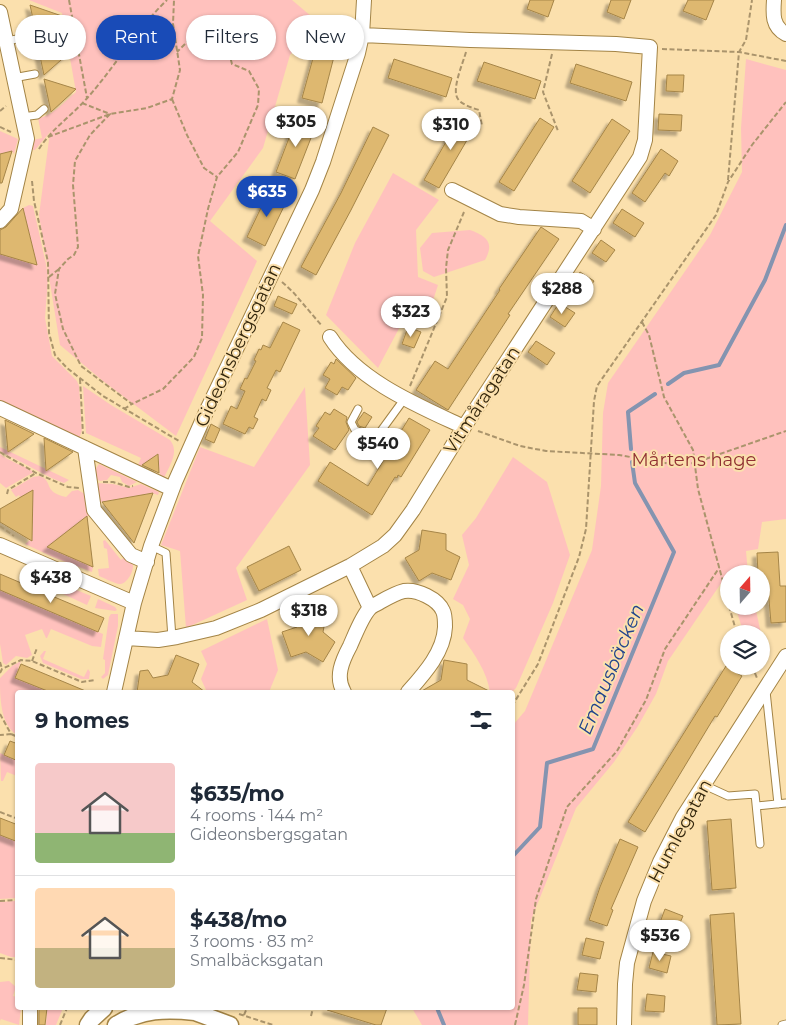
<!DOCTYPE html>
<meta charset="utf-8">
<style>
body{margin:0;font-family:Montserrat,sans-serif;background:#f2f2f3;color:#1f2937;height:100vh;display:flex;flex-direction:column;font-size:19px;white-space:nowrap}
*{box-sizing:border-box;margin:0}
p{font-size:16px;color:#747a83}
.icon{flex:none;width:28px;height:28px;fill:none;stroke:currentColor;stroke-width:2;stroke-linecap:round;stroke-linejoin:round}
.map{position:relative;flex:1;overflow:hidden}
.drawer{position:absolute;left:15px;top:690px;width:500px;height:320px;display:flex;flex-direction:column;background:#fff;border-radius:5px;box-shadow:0 1px 4px #0004}
.drawer>*{flex:none}
.guide{position:absolute;left:15px;top:15px;width:500px;height:45px;display:flex;gap:10px}
.needle{width:32px;rotate:20deg}
.buttons{position:absolute;left:720px;top:565px;display:grid;gap:10px}
.buttons a{display:grid;place-items:center;width:50px;height:50px;border-radius:50%;background:#fff;box-shadow:0 1px 4px #0004;font-size:25px}
.price{position:absolute;translate:-50% -42px;padding:0 11px;border-radius:18px;background:#fff;color:#222;font-size:16px;line-height:32px;filter:drop-shadow(0 1px 2px #0008)}
.price::after{content:'';position:absolute;left:50%;top:30px;width:15px;height:11px;margin-left:-8px;background:inherit;clip-path:polygon(0 0,100% 0,50% 100%)}
.price.on{background:#194bb7;color:#fff}
ul{padding:0;list-style:none}
li{display:flex;align-items:center;gap:15px;height:125px;padding:0 20px}
li+li{border-top:1px solid #e0e1e3}
li span{display:grid;place-items:center;flex:none;width:140px;height:100px;border-radius:5px;color:#555}
li>.icon{margin-inline-start:auto}
span .icon{width:60px;height:60px;fill:#fffc;stroke-width:1}
li b{font-size:21px}
h2{display:flex;justify-content:space-between;align-items:center;height:60px;padding:0 20px;font-size:21px}
.pill{padding:0 18px;border-radius:22px;background:#fff;box-shadow:0 1px 4px #0004;font-size:18px;line-height:45px}
.pill.on{background:#194bb7;color:#fff}
.map>svg:first-child{display:block}
.green{fill:#ffc1bd}
.lines{fill:none;stroke-linecap:round;stroke-linejoin:round}
.stream{stroke:#8494b0;stroke-width:4}
.building{fill:#deb870;stroke:#a58548;filter:url(#shadow)}
.service-casing{stroke:#a38446;stroke-width:9}
.minor-casing{stroke:#a38446;stroke-width:16}
.tertiary-casing{stroke:#a38446;stroke-width:19}
.path{stroke:#aa946c;stroke-width:2;stroke-dasharray:5 2.5;stroke-linecap:butt}
.service{stroke:#fff;stroke-width:7}
.minor{stroke:#fff;stroke-width:14}
.tertiary{stroke:#fff;stroke-width:16}
.labels{text-anchor:middle;dominant-baseline:central;stroke-width:4;stroke-linejoin:round;paint-order:stroke}
.street-label{font-size:18px;fill:#34270d;stroke:#fbe0ad}
.park-label{font-size:18px;fill:#903032;stroke:#fbe0ad}
.water-label{font-size:19px;font-style:italic;fill:#20438d;stroke:#fbe0ad}
</style>
<div class="map">
<svg width="786" height="1025" viewBox="0 0 786 1025">
<defs>
<filter id="shadow"><feDropShadow dx="-4.5" dy="4.5" stdDeviation="1" flood-color="#0004"/></filter>
</defs>
<rect width="100%" height="100%" fill="#fbe0ad"/>
<path class="green" d="M29 0H292L318 22 290 55 263 148 210 221 257 261 176 436 103 381 60 345 39 215 50 132 35 150H32L33 140 42 138 38 118C53 116 65 101 76 92L62 13Z
M746 59 786 70V519L762 522 758 549 746 551 748 574 729 575 728 573 668 661 656 694 638 726 614 762 576 808 531 920 528 1025H422L412 1008H512L513 725 525 711 592 550 601 486 603 413 608 383 710 235 742 172 741 128Z
M0 131 18 139 14 154 12 151 0 154Z
M393 173 439 200 416 230 418 277 438 285 425 325 404 319 378 368 326 315 355 243Z
M29 205 33 206 46 264 48 278 45 318 52 356 77 381 79 386 82 430 79 439 33 415 0 401V254L37 265 23 208Z
M470 230C486 236 495 242 485 260L434 277 423 271 420 248 432 233Z
M83 386 111 405 170 440C180 452 169 466 164 478L160 475 158 455 141 466 138 465 141 458 86 433Z
M305 387 310 465 236 568 247 600 186 628 180 551 161 545 200 447 254 467Z
M0 447 69 480 64 483C50 478 38 471 25 464 16 459 8 456 0 451Z
M0 454C10 462 23 465 34 472L6 488 0 483Z
M513 457 547 482 570 555 553 603 516 688 512 692H490C487 672 475 655 463 638L470 619 463 605 453 599 469 565 462 535 476 518Z
M99 464 137 482 129 486 122 482 120 477 111 475 107 480 100 481 95 478 94 471Z
M39 476C54 480 42 492 66 497L72 491 78 490 88 496 90 516H87L48 547 93 567 92 572 53 557 25 544 30 540 32 541 33 491 20 497 19 495 16 497 11 490 33 477Z
M96 483 113 484 129 488 141 484 159 492 158 495 152 493 101 502 98 499Z
M105 540 121 560 126 556C129 558 133 562 133 566 133 573 126 585 119 584 113 583 105 578 99 576L98 569 109 568 107 549 104 548 103 541Z
M29 570 58 581 52 591 25 580Z
M64 585 91 596 87 605 61 593Z
M0 590 103 634 101 647 92 646 51 629 47 638H46L42 629 25 635 32 655 27 658 16 656 6 665 3 663 0 644Z
M98 599 115 607 117 610 115 611 95 608Z
M735 606H755L762 638 761 639V634H744Z
M111 614H118V626L108 675 103 679 101 677 105 673V660L103 659 109 617Z
M267 619 278 670 269 692H207L201 679 207 664 201 651Z
M44 651H46L43 659 84 677 88 669 90 672 89 679H81L43 663 40 656Z
M21 661 15 678 50 692H18L17 735C0 724 0 697 0 678L12 666Z
M0 753 17 761V776L7 772 3 781H1Z
M0 835 17 842V898L0 899Z
M14 901H17L18 957H11L0 953V902Z
M9 981 16 987 13 996 17 997 18 1008H21L19 1025 1 1019 0 1021V982Z
M47 1008H63L56 1025H46Z"/>
<g class="lines">
<path class="stream" d="M668 384 684 373 719 365 765 280 786 225
M631 449 628 412 655 394
M512 857 540 827 547 763 593 749 674 552 635 483 632 462
M437 1008 444 1025"/>
</g>
<path class="building" d="M530 0H554L548 17 527 9Z
M611 0H631L624 19 607 12Z
M688 0H714L706 20 683 11Z
M30 5 62 16 37 39 35 28Z
M318 40 337 45 322 103 302 98Z
M37 42 69 53 44 75Z
M394 59 452 78 446 97 388 78Z
M484 62 541 81 535 99 477 81Z
M576 64 632 82 626 101 570 83Z
M667 75H684L683 92 666 91Z
M44 79 76 89 51 112Z
M462 114 477 123 439 188 424 180Z
M659 114 682 115 681 131 658 130Z
M297 117 316 125 295 179 276 172Z
M540 118 554 127 514 191 499 182Z
M612 119 630 131 590 193 572 181Z
M373 127 389 135 351 210 316 275 301 267 341 193Z
M661 149 678 161 669 176 665 173 645 202 632 193Z
M12 151 2 183H0V154Z
M269 191 287 200 265 246 247 237Z
M23 208 37 265 0 254V230L6 227Z
M622 209 644 223 635 237 613 223Z
M541 227 559 239 508 314 510 315 448 410 416 390 435 361 448 369 500 290 499 289Z
M601 240 615 250 606 262 592 253Z
M580 272 594 281 584 296 571 287Z
M278 296 297 304 292 314 274 306Z
M559 303 575 313 565 327 550 317Z
M283 322 300 330 280 372 276 370 267 388 271 390 266 401 262 399 254 417 258 419 253 429 249 427 245 434 223 424 231 406 237 409 245 391 240 389 245 378 247 379 256 361 254 360 259 349 261 350 263 345 270 348Z
M408 327 421 332 414 348 402 344Z
M536 341 555 353 547 365 528 352Z
M336 359 356 378 348 390 342 387 337 395 325 388 330 379 323 375 331 362 334 364Z
M334 409 347 417 346 422 349 430 335 450 313 436 319 428 316 426 325 412 330 415Z
M364 412 372 417 365 428 359 426 357 422Z
M409 418 430 430 401 477 398 475 397 478 395 477 372 515 318 481 330 462 368 486Z
M5 420 34 434 8 452Z
M211 424 220 429 214 443 205 439Z
M44 438 73 452 46 471Z
M158 454 159 473 142 465Z
M33 490 32 541 0 522V509Z
M153 493 134 543 102 502Z
M87 516 93 567 47 547Z
M422 530 446 534V550L460 557 451 580 432 573 419 581 405 558 419 550Z
M289 546 301 570 259 591 247 567Z
M778 552 780 586H786V622L771 623 768 588 761 589V574H758L757 553Z
M0 574 104 618 98 632 0 590Z
M304 608 326 616 323 632 335 642 323 662 306 652 291 657 282 632 297 627Z
M176 655 199 664 192 682 205 692H137L140 671 148 670 153 678 168 675Z
M444 660 467 664V680L491 692H420L441 680Z
M21 664 88 692H50L15 678Z
M726 666 742 676 717 717 715 716 645 832 628 822Z
M10 741 18 744V761L4 755Z
M0 818 18 825V842L0 835Z
M731 819 736 888 712 890 707 821Z
M620 839 638 847 611 909 613 910 607 926 589 920 600 887Z
M665 909 683 916 676 932 659 925Z
M734 913 741 1024 717 1025 710 915Z
M586 938 604 942 600 959 582 955Z
M653 952 671 956 667 973 649 968Z
M580 973 598 975 596 992 577 990Z
M647 994 665 996 664 1012 645 1011Z
M39 1008H47L45 1025H39Z
M327 1008H387L381 1025H376L327 1010Z
M578 1008H597V1025H578Z"/>
<g class="lines">
<g class="service-casing">
<path id="service" d="M6 41 28 37
M13 78 35 74
M22 117 37 115 44 109
M358 409 351 422 355 430 372 437 378 435 405 398
M151 546 166 553 172 638
M766 691 778 804
M704 785 728 796 755 794 760 844
M757 806 786 803
M782 1025 786 1024"/>
</g>
<g class="minor-casing">
<path id="minor" d="M774 0C773 14 772 27 786 34
M0 12 27 139 11 209 0 221
M452 190 500 214 519 217 581 221 594 229
M330 337C358 381 419 406 464 427
M0 408 172 489
M85 448 94 510 131 555 147 562
M0 545 134 603
M350 566 370 608
M126 638 158 640 177 637 216 628 261 610 350 566 383 546 395 535 413 510 464 427 640 157 645 140 650 47 616 44 470 40 362 35
M114 692 134 603 151 546 175 482 207 410 312 190 323 162 358 53 362 35 364 0
M344 692C335 677 342 661 350 646 355 635 362 616 370 608 372 606 377 604 380 602 387 598 396 593 404 591 417 589 438 599 443 611 445 615 445 623 445 627 444 652 424 674 408 692
M30 1025V1008
M624 1025 625 984 627 963 644 901 660 862 683 817 786 656"/>
</g>
<g class="tertiary-casing">
<path id="tertiary" d="M186 1008 195 1012 230 1025
M88 1025 92 1019 104 1008
M116 1025C141 1009 167 1009 195 1012"/>
</g>
<path class="path" d="M69 0 87 98
M662 49 739 52 786 61
M466 52C463 63 451 90 458 99 462 105 473 108 479 110L482 126
M552 54 543 92 558 131
M172 99 187 135 204 168 217 177
M82 103 110 114 90 135 75 161 73 185 78 247 74 255 68 259 59 269 55 294 63 329 81 366 132 404 163 389 194 357 202 338 203 295 198 256 208 209 217 177 238 152 258 105 259 89 249 71 232 64 224 35 203 30 191 38 177 52
M0 111 6 106
M0 127 11 132
M48 137 110 114 147 108 172 99 180 70 173 24 174 0
M39 149C52 128 73 115 89 96 116 65 137 29 167 0
M728 180 739 52 746 40 752 0
M32 181 34 201 48 262 49 333 55 355 67 368 103 396 179 441
M49 277 59 269
M282 282 293 292 322 326
M642 322 649 335 664 397 693 450 698 489 729 604
M80 379 83 434
M410 386 447 297 446 268 448 250 464 212
M124 409 132 404
M478 431 520 446 546 451 619 455 676 465 694 463 786 431
M0 452 36 473 68 487 79 488
M103 482H113L129 487 133 486
M7 494 8 490 36 473
M0 526 14 536
M729 606 737 634
M32 661 37 648
M0 662 2 669
M752 666 757 678
M0 673 2 669 21 660 32 661 82 682 95 680
M512 706 538 664 579 557 586 529 594 401 597 386 716 215 728 182 752 145 786 102
M0 714 11 734 0 735
M11 734 18 737
M0 812 18 819
M0 901 18 900
M0 958 18 960
M239 1014 273 1025
M244 1015 247 1008
M311 1016 313 1008
M60 1025 67 1008
M515 1025 524 985 536 899 567 807 617 751 646 700 665 649 719 568"/>
<use href="#service" class="service"/>
<use href="#minor" class="minor"/>
<use href="#tertiary" class="tertiary"/>
</g>
<g class="labels">
<g class="street-label">
<text transform="translate(238 345) rotate(-65)">Gideonsbergsgatan</text>
<text transform="translate(482 400) rotate(-57)">Vitmåragatan</text>
<text transform="translate(680 831) rotate(-62)">Humlegatan</text>
</g>
<g class="park-label">
<text x="694" y="460">Mårtens hage</text>
</g>
<g class="water-label">
<text transform="translate(611 669) rotate(-67)">Emausbäcken</text>
</g>
</g>
</svg>
<div class="buttons">
<a><svg class="needle" viewBox="-14 -14 28 28"><path d="M0-13l5 13h-10z" fill="#e53935"/><path d="M0 13l5-13h-10z" fill="#747a83"/></svg></a>
<a><svg class="icon" aria-label="layers" viewBox="0 0 24 24"><path d="M12 4l9 5-9 5-9-5zM3 14l9 5 9-5"/></svg></a>
</div>
<b class="price" style="left:296px;top:148px">$305</b>
<b class="price" style="left:451px;top:151px">$310</b>
<b class="price on" style="left:267px;top:218px">$635</b>
<b class="price" style="left:562px;top:315px">$288</b>
<b class="price" style="left:411px;top:338px">$323</b>
<b class="price" style="left:378px;top:470px">$540</b>
<b class="price" style="left:51px;top:604px">$438</b>
<b class="price" style="left:309px;top:637px">$318</b>
<b class="price" style="left:660px;top:962px">$536</b>
<div class="guide">
<a class="pill">Buy</a>
<a class="pill on">Rent</a>
<a class="pill">Filters</a>
<a class="pill">New</a>
</div>
<section class="drawer">
<h2>9 homes<svg class="icon" aria-label="filters" viewBox="0 0 24 24"><path d="M4 7h16M4 17h16"/><circle cx="9" cy="7" r="2"/><circle cx="15" cy="17" r="2"/></svg></h2>
<ul>
<li><span style="background:linear-gradient(#f6c9c9 70%,#8fb573 0)"><svg class="icon" aria-label="home" viewBox="0 0 24 24"><path d="M3 11l9-7 9 7M6 9v11h12V9"/></svg></span><div><b>$635/mo</b><p>4 rooms · 144 m²</p><p>Gideonsbergsgatan</p></div></li>
<li><span style="background:linear-gradient(#ffd9b3 60%,#c2b280 0)"><svg class="icon" aria-label="home" viewBox="0 0 24 24"><path d="M3 11l9-7 9 7M6 9v11h12V9"/></svg></span><div><b>$438/mo</b><p>3 rooms · 83 m²</p><p>Smalbäcksgatan</p></div></li>
</ul>
</section>
</div>
